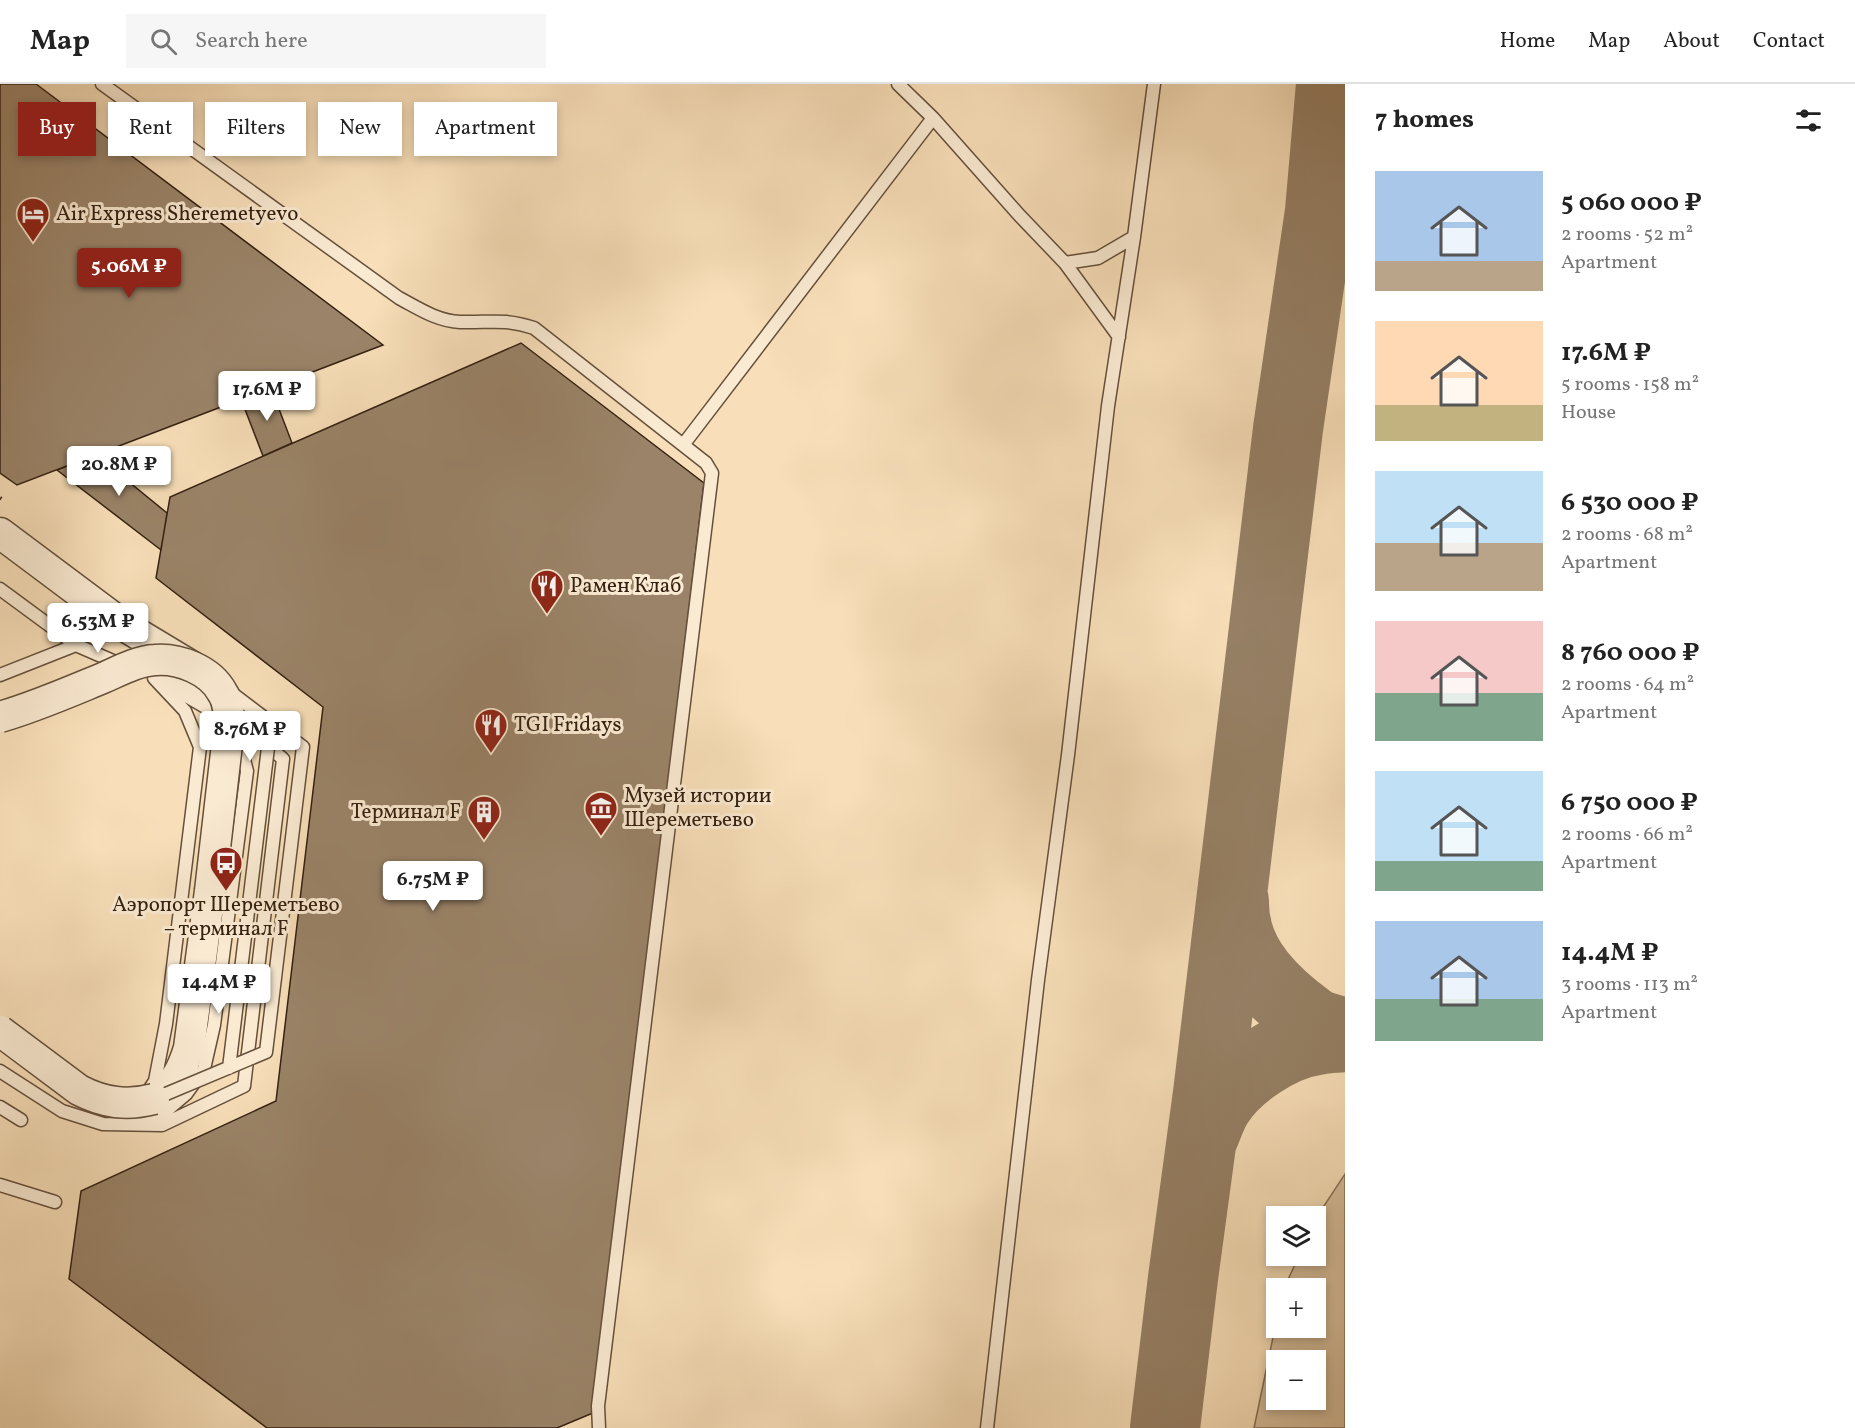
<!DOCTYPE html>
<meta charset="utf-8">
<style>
body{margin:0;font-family:Vollkorn,serif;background:#f6f6f6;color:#222;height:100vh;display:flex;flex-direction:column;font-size:22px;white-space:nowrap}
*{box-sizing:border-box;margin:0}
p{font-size:20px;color:#767676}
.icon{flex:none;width:33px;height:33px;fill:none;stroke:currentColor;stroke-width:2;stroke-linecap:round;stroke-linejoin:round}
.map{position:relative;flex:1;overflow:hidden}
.side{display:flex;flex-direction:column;background:#fff;width:510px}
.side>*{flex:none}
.guide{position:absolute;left:18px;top:18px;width:570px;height:54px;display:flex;gap:12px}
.fabs{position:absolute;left:1266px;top:1122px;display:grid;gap:12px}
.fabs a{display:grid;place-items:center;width:60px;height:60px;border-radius:0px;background:#fff;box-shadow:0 3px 9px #0003;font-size:30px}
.price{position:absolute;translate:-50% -51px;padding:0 14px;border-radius:6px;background:#fff;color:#222;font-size:20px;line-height:39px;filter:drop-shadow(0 2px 3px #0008)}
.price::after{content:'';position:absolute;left:50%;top:36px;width:18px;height:14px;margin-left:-9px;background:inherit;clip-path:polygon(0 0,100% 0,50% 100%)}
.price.active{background:#8f2418;color:#fff}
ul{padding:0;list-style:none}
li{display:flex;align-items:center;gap:18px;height:150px;padding:0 30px}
li span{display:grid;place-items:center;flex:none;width:168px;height:120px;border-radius:0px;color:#555}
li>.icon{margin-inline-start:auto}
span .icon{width:72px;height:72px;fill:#fffc;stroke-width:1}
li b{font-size:26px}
h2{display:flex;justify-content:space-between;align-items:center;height:72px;padding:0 30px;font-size:26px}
.tag{padding:0 21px;border-radius:0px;background:#fff;box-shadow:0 3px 9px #0003;font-size:21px;line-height:54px}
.tag.active{background:#8f2418;color:#fff}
header{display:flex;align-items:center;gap:36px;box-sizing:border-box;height:84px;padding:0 30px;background:#fff;border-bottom:2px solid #e0e0e0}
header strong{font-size:28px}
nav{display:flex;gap:33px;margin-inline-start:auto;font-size:21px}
.search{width:420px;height:54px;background:#f6f6f6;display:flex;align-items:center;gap:15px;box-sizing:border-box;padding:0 21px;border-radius:0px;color:#767676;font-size:22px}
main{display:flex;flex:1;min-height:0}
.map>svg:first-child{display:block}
.green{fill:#d7bf9c;stroke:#867056;stroke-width:1.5;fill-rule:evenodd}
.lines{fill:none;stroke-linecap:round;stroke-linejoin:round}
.taxiway{stroke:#968065;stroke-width:70}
.building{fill:#9a8368;stroke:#342011;stroke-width:1.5}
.service-casing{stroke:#65503b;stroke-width:15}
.tertiary-casing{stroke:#65503b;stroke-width:33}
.path{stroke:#342011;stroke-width:4;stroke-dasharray:1.5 3;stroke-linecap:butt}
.service{stroke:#faead2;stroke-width:12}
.tertiary{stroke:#faead2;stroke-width:30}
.service-bridge-casing{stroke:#65503b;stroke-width:15;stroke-linecap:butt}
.tertiary-bridge-casing{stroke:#65503b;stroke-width:33;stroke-linecap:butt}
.service-bridge{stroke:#faead2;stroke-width:12}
.tertiary-bridge{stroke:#faead2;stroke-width:30}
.labels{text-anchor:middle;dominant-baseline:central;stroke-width:6;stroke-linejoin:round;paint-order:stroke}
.poi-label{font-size:21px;fill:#342011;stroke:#faead2;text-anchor:start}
</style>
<header>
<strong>Map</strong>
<div class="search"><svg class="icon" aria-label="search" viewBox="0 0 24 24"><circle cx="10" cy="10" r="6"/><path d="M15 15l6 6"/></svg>Search here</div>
<nav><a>Home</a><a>Map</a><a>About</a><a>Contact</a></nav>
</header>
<main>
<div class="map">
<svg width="1345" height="1344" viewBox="0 0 1345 1344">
<rect width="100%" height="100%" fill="#f8dfb9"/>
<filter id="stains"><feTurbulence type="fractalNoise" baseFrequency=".00333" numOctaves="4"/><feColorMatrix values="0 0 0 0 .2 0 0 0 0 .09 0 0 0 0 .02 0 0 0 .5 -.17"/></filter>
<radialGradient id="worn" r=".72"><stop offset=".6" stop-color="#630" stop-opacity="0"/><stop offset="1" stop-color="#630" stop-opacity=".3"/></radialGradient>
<path class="green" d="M1345 1090V1344H1254L1276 1239V1244H1316V1204H1284L1299 1172H1316V1134ZM1276 1276H1316V1316H1276Z"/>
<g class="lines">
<path class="taxiway" d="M1234 817C1233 863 1261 897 1296 925 1302 929 1308 935 1314 939 1324 943 1335 946 1345 949
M1202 1056C1207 1045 1211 1032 1217 1022 1236 991 1281 961 1317 956 1326 954 1336 954 1345 953
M1165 1344 1183 1194 1208 1009 1288 345 1320 127 1331 0"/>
</g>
<path class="building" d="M0 0H36L383 261 17 401 0 389Z
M521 259 704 399 593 1329 557 1344H267L69 1195 81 1107 276 1017 323 623 156 494 170 413Z
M271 304 292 359 263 372 241 315Z
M96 371 167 429 161 466 57 386Z"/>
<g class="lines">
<g class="service-casing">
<path id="service" d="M102 0 399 214C418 224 437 237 460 238 489 239 504 234 534 244L706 379 712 389 598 1322 599 1344
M898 0 933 34 1020 132 1065 179 1119 253
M1065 179 1098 174 1134 153
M683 361 933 34
M0 505 76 561 122 581
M0 591 76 561
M154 593 211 612 218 618
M0 987 62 1027 103 1040 162 1041 244 1002 283 675 231 630
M147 1009 155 997 166 940 200 663 185 627 154 594
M0 1023 21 1036
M137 1037 166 1027 186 1010 204 985 214 941 247 687 240 661 207 624 176 606
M0 1101 55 1118
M987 1344 1038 896 1068 671 1108 322 1134 153 1154 0"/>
</g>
<g class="tertiary-casing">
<path id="tertiary" d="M0 449 123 541 191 582
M154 1015C174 1002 182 987 189 964L210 807"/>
</g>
<path class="path" d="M0 414 3 416"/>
<use href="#service" class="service"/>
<use href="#tertiary" class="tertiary"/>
<g class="service-bridge-casing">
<path id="service-bridge" d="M229 984 271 639
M154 1015 266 968 303 663 229 607"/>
</g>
<g class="tertiary-bridge-casing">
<path id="tertiary-bridge" d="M0 633C35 623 69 608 103 594 119 587 137 577 155 576 179 574 210 586 222 608 229 618 229 631 229 643L210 807
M0 947 79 1006C104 1019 127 1022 154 1015"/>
</g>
<use href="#service-bridge" class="service-bridge"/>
<use href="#tertiary-bridge" class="tertiary-bridge"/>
</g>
<defs>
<g id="hotel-pin" transform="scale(1.725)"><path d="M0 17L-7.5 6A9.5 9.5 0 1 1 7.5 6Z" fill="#8f2418" stroke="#faead2"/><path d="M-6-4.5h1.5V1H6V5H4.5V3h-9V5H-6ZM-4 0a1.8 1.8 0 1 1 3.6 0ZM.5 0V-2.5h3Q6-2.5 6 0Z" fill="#fff"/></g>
<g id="restaurant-pin" transform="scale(1.725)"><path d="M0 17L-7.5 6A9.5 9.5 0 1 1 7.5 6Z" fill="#8f2418" stroke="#faead2"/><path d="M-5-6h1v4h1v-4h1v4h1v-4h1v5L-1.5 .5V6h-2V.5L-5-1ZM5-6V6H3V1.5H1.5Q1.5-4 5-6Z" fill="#fff"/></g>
<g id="museum-pin" transform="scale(1.725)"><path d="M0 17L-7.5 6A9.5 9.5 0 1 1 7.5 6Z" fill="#8f2418" stroke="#faead2"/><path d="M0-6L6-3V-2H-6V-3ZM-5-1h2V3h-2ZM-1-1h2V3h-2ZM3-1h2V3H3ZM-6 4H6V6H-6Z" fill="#fff"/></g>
<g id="building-pin" transform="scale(1.725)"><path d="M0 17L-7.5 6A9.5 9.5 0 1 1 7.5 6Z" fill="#8f2418" stroke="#faead2"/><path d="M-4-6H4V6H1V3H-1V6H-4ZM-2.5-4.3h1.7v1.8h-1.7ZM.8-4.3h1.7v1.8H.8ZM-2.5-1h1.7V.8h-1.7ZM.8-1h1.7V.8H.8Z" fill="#fff"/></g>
<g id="bus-pin" transform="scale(1.725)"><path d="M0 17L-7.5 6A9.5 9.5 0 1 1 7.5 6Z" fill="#8f2418" stroke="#faead2"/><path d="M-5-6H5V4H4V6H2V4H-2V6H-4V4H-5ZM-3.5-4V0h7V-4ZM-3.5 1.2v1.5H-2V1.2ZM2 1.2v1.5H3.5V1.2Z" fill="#fff"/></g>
</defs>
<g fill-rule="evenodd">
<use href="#hotel-pin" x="33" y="130"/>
<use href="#restaurant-pin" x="547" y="502"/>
<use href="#restaurant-pin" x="491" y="641"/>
<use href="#museum-pin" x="601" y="724"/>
<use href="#building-pin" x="484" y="728"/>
<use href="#bus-pin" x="226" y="779"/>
</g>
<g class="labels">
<g class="poi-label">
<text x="56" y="130">Air Express Sheremetyevo</text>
<text x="570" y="502">Рамен Клаб</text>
<text x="514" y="641">TGI Fridays</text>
<text x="624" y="712">Музей истории<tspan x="624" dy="24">Шереметьево</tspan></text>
<text x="461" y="728" text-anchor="end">Терминал F</text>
<text x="226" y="821" text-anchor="middle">Аэропорт Шереметьево<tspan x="226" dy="24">– терминал F</tspan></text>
</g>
</g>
<rect width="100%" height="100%" filter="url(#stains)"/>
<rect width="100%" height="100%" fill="url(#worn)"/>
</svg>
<div class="fabs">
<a><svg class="icon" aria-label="layers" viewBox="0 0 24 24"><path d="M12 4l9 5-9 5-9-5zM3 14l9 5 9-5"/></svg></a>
<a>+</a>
<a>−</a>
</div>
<b class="price active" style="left:129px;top:215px">5.06M ₽</b>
<b class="price" style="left:267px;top:338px">17.6M ₽</b>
<b class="price" style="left:119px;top:413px">20.8M ₽</b>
<b class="price" style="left:98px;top:570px">6.53M ₽</b>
<b class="price" style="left:250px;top:678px">8.76M ₽</b>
<b class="price" style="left:433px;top:828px">6.75M ₽</b>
<b class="price" style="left:219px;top:931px">14.4M ₽</b>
<div class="guide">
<a class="tag active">Buy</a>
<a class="tag">Rent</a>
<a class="tag">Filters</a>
<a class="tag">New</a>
<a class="tag">Apartment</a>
</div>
</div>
<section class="side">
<h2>7 homes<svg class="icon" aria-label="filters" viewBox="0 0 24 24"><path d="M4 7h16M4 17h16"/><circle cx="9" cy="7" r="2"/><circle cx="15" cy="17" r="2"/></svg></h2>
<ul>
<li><span style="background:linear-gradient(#a9c7e8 75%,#b9a48a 0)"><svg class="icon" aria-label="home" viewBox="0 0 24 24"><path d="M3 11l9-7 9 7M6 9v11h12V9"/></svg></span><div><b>5 060 000 ₽</b><p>2 rooms · 52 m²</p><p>Apartment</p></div></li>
<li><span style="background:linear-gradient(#ffd9b3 70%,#c2b280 0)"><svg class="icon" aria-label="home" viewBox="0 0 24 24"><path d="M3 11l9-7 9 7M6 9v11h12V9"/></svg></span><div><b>17.6M ₽</b><p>5 rooms · 158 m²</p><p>House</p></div></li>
<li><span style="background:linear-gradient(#bfe0f5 60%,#b9a48a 0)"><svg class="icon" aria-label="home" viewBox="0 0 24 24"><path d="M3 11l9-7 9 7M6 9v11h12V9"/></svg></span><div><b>6 530 000 ₽</b><p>2 rooms · 68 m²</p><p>Apartment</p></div></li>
<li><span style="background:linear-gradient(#f6c9c9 60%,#7fa58c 0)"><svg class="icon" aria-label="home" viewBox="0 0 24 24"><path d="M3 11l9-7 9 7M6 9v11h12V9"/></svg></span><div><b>8 760 000 ₽</b><p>2 rooms · 64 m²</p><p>Apartment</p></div></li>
<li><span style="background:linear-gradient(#bfe0f5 75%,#7fa58c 0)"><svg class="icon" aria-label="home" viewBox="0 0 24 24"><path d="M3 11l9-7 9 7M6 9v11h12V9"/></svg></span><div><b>6 750 000 ₽</b><p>2 rooms · 66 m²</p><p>Apartment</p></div></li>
<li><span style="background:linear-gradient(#a9c7e8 65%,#7fa58c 0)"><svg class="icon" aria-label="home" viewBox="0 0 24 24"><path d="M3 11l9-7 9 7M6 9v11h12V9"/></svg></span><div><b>14.4M ₽</b><p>3 rooms · 113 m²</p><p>Apartment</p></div></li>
</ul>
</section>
</main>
